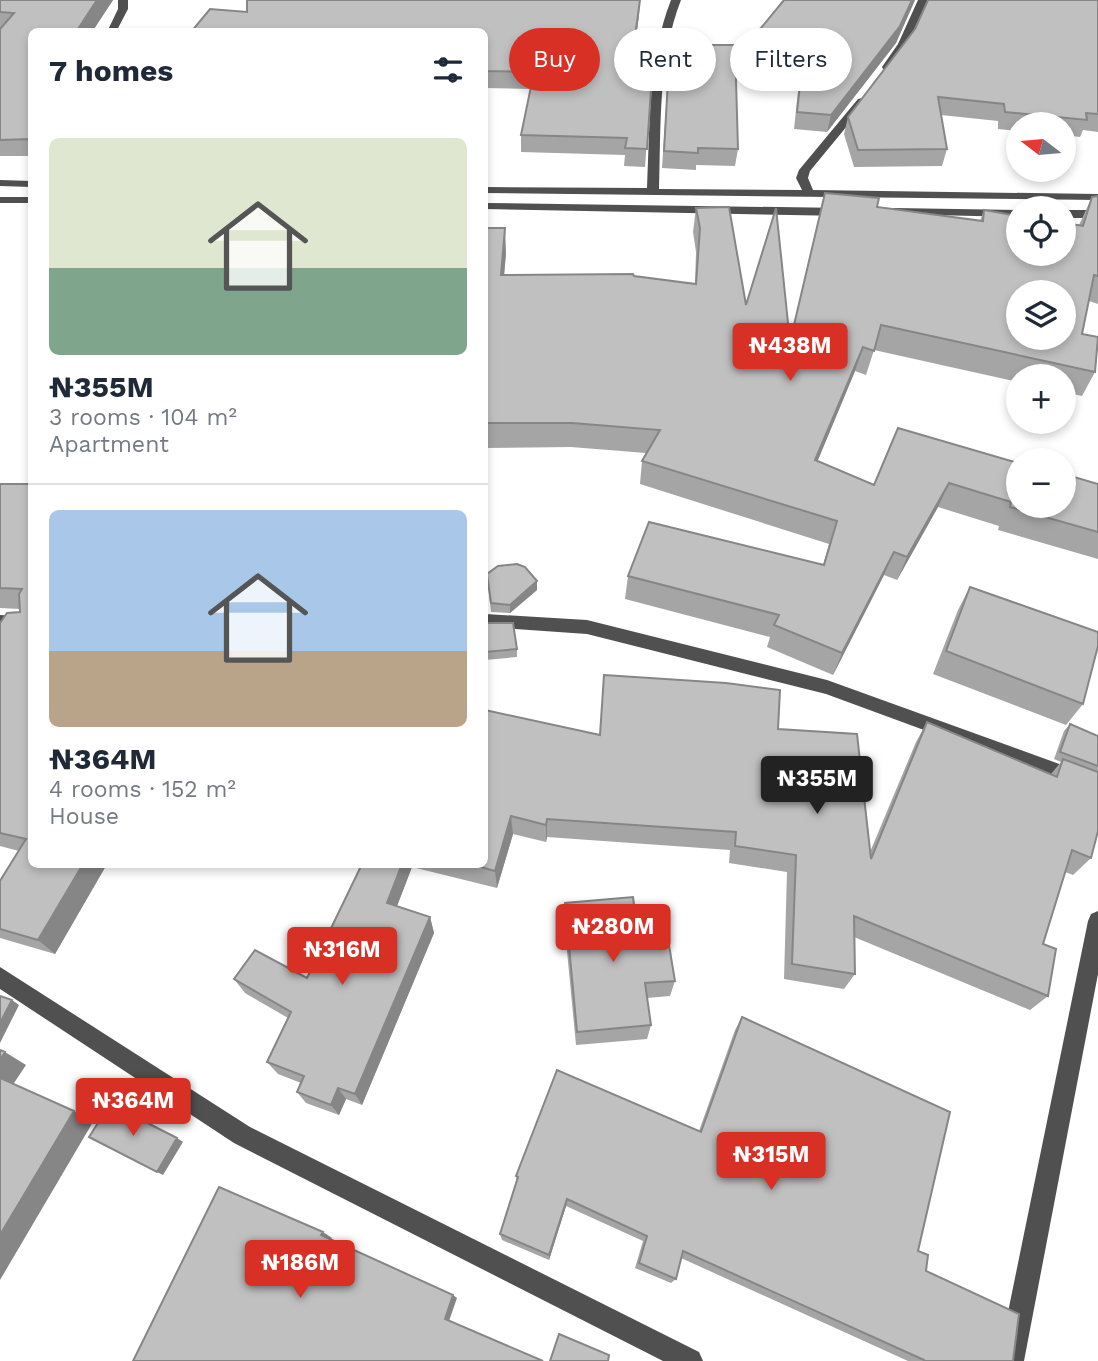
<!DOCTYPE html>
<meta charset="utf-8">
<style>
body{margin:0;font-family:"Work Sans",sans-serif;background:#f6f6f7;color:#1f2937;height:100vh;display:flex;flex-direction:column;font-size:26px;white-space:nowrap}
*{box-sizing:border-box;margin:0}
p{font-size:23px;color:#747a83}
.icon{flex:none;width:38px;height:38px;fill:none;stroke:currentColor;stroke-width:2;stroke-linecap:round;stroke-linejoin:round}
.map{position:relative;flex:1;overflow:hidden}
.panel{position:absolute;left:28px;top:28px;width:460px;height:840px;display:flex;flex-direction:column;background:#fff;border-radius:10px;box-shadow:0 4px 10px #0003}
.panel>*{flex:none}
.banner{position:absolute;left:509px;top:28px;width:483px;height:63px;display:flex;gap:14px}
.needle{width:46px;rotate:286deg}
.fabs{position:absolute;left:1006px;top:112px;display:grid;gap:14px}
.fabs a{display:grid;place-items:center;width:70px;height:70px;border-radius:50%;background:#fff;box-shadow:0 4px 10px #0003;font-size:35px}
.price{position:absolute;translate:-50% -60px;padding:0 16px;border-radius:7px;background:#d93025;color:#fff;font-size:23px;line-height:46px;filter:drop-shadow(0 2px 4px #0008)}
.price::after{content:'';position:absolute;left:50%;top:42px;width:21px;height:16px;margin-left:-10px;background:inherit;clip-path:polygon(0 0,100% 0,50% 100%)}
.price.selected{background:#222;color:#fff}
ul{padding:0;list-style:none}
li{display:grid;align-content:center;gap:14px;height:371px;padding:0 21px}
li+li{border-top:2px solid #e0e1e3}
li span{display:grid;place-items:center;height:217px;border-radius:10px;color:#555}
li>.icon{margin-inline-start:auto}
span .icon{width:126px;height:126px;fill:#fffc;stroke-width:1}
li b{font-size:30px}
h2{display:flex;justify-content:space-between;align-items:center;height:84px;padding:0 21px;font-size:30px}
.pill{padding:0 24px;border-radius:32px;background:#fff;box-shadow:0 4px 10px #0003;font-size:24px;line-height:63px}
.pill.selected{background:#d93025;color:#fff}
.map>svg:first-child{display:block}
.lines{fill:none;stroke-linecap:round;stroke-linejoin:round}
.minor{fill:#505050;fill-rule:evenodd}
.wall{fill:#a5a5a5}
.shaded-wall{fill:#868686}
.building{fill:#c0c0c0;stroke:#868686;stroke-width:2;fill-rule:evenodd}
</style>
<div class="map">
<svg width="1098" height="1361" viewBox="0 0 1098 1361">
<rect width="100%" height="100%" fill="#fff"/>
<g class="lines">
<path class="minor" d="M118 0H128V9L116 32H107L118 9Z
M671 0H681C658 58 661 127 659 189L802 190 796 178 799 170 858 99 862 98 867 101 866 103 810 171 808 178 813 190 1098 194V200L485 193V187L647 188C650 127 648 58 671 0Z
M918 0H928L908 44 891 69H883L882 67 898 44Z
M0 180 32 181V187L0 186Z
M0 197H32V203H0Z
M485 203 845 208 851 212 845 216 485 209Z
M894 208 1018 210V217L890 214 888 212Z
M1064 210H1098V218H1064Z
M485 614 587 620 827 680 1098 778V794L826 694 587 634 485 627Z
M0 615 32 617V631L0 629Z
M1098 911V974L1024 1361H998L1088 921 1091 914Z
M0 967 250 1127 699 1352 703 1361H663L234 1143 0 989Z"/>
</g>
<path class="wall" d="M0 0H113L92 32H32V156H0V29L1 28H0Z
M784 0H915L896 43 827 132 794 129 799 82 735 73 738 149 735 166 696 165V170L662 168 670 45 735 71 738 56Z
M1098 0V132L1083 130 1080 137 1064 135V124H1018V131L998 129V121L941 115 947 149 942 166 854 167 844 134 848 117 915 29Z
M247 12 639 15 635 44H654L645 167 624 166 625 155 521 152V135L531 89 485 88V32Z
M1098 196V304L1089 301 1082 334 1095 372 1082 396 1064 392V376H1018V382L874 350 866 375 855 371 817 462 874 485 1018 463 1098 484V559L998 530 999 526 938 507 897 580 884 575 833 675 767 647 770 637 625 599 628 576 823 565 829 544 640 484 642 461 646 453 571 447 485 448V228L506 253 504 275 634 276 695 284 696 252 693 232 696 208 746 305 790 342 877 207 980 221 984 210 1079 225 1092 197Z
M0 484H32V864H107L55 954 0 938V881L19 851 0 846V623L20 612V609L0 608Z
M487 574 537 581V590L510 613 491 612Z
M970 587 1083 704 1066 725 933 674 958 610Z
M485 623 517 649V657L485 660Z
M485 710 600 735 778 729 870 852 916 742 927 722 1051 774 1061 762 1054 759 1064 731 1070 724 1098 736V831L1091 858 1073 875 1065 872 1043 944 1048 996 1030 1010 854 937 855 974 844 989 784 979 787 872 729 863 730 850 547 837 546 842 513 834 497 888 412 867 397 906 430 917 434 933 362 1105 346 1099 339 1115 306 1103 297 1092 301 1083 278 1074 267 1062 288 1018 245 993 234 979 307 978 361 866 357 864H485Z
M565 903 638 935 675 981 670 996 647 998 651 1025 647 1039 576 1045 564 920Z
M742 1017 918 1251 926 1271 1013 1361H908L681 1258 676 1279 671 1283 635 1268 643 1241 566 1206 549 1260 502 1240 500 1234 517 1181 516 1176 699 1131 735 1030Z"/>
<path class="shaded-wall" d="M97 0H113L92 32H76Z
M640 0 639 15 633 61 634 44Z
M912 0H915L896 43 827 132 831 115Z
M505 228 506 253 502 299 501 275Z
M863 347 855 371 808 484 815 460Z
M949 483 938 507 897 580 907 557Z
M894 552 884 575 833 675 842 653Z
M537 581V590L510 613V605Z
M511 816 513 834 497 888 495 871Z
M547 819V837L546 842V825Z
M83 864H107L55 954 38 940Z
M402 864H412V867L392 919 387 903Z
M430 917 434 933 362 1105 355 1094Z
M12 1000 19 1005 0 1043V1023Z
M5 1052 26 1065 12 1086 0 1079V1060Z
M338 1088 346 1099 339 1115 331 1105Z
M74 1111 93 1122 0 1280V1235Z
M177 1138 183 1142 163 1175 157 1172Z
M567 1199 566 1206 549 1260V1255Z
M323 1232 332 1238 331 1241 321 1235Z
M453 1295 457 1298 449 1321 445 1319Z"/>
<path class="building" d="M0 0H97L76 32H32V139L0 140V29L14 13 0 12Z
M247 0H640L634 44H654L647 149 625 148 627 138 521 135 534 72 485 71V32H191L210 9 247 12Z
M784 0H912L900 26 831 115 797 112 802 66 738 56Z
M928 0H1098V114L1086 113 1087 120 1005 112 1004 104 938 97 947 149 858 150 848 117 915 29Z
M670 45H735L738 149 698 148V153L664 151Z
M825 193 879 198 877 207 983 221 984 210 1018 216V254H1064V223L1083 226 1092 197 1098 196V276L1094 275 1082 334 1098 337 1095 372 881 325 874 351 863 347 815 460 874 485 898 428 1018 463V506H1064V474L1098 484V532L1010 507 1011 502 949 483 907 557 894 552 842 653 774 625 779 615 628 576 649 522 824 565 837 521 642 461 660 430 572 423H485V228H505L501 275 633 274 634 276 696 284 700 228 696 208 729 207 746 305 776 208 790 342ZM1018 292H1064V338H1018Z
M0 484H32V864H83L38 940 0 929V881L26 839 0 833V623L7 613 20 612 19 594 22 589 0 588Z
M517 564 525 567 537 581 510 605 491 603 487 574 498 566Z
M970 587 1098 632V646L1083 704 946 651Z
M485 623H513L517 649 485 652Z
M604 675 726 683 780 690 778 729 857 734 871 859 927 722 1057 777 1063 759 1098 772V831L1091 858 1072 850 1043 944 1056 949 1048 996 854 916 855 974 792 964 796 855 735 846 736 832 547 819 546 825 511 816 495 871 470 864H485V710L600 735Z
M1070 724 1098 736V766L1060 752Z
M362 864H402L387 903 430 917 355 1094 338 1088 331 1105 297 1092 304 1076 267 1062 291 1012 234 979 255 950 307 978Z
M633 897 638 935 667 933 675 981 645 983 651 1025 577 1032 565 903Z
M0 996 12 1000 0 1023Z
M742 1017 950 1112 918 1251 928 1255 926 1271 1019 1314 1013 1361H924V1360L683 1251 676 1279 639 1263 647 1236 567 1199 549 1255 500 1234 518 1177 516 1176 557 1070 701 1132Z
M0 1050 5 1052 0 1060Z
M0 1078 74 1111 0 1235Z
M110 1104 177 1138 157 1172 89 1137Z
M219 1187 323 1232 321 1235 453 1295 445 1319 543 1361H133Z
M559 1334 609 1355 608 1361H550Z"/>
</svg>
<div class="fabs">
<a><svg class="needle" viewBox="-14 -14 28 28"><path d="M0-13l5 13h-10z" fill="#e53935"/><path d="M0 13l5-13h-10z" fill="#747a83"/></svg></a>
<a><svg class="icon" aria-label="locate" viewBox="0 0 24 24"><circle cx="12" cy="12" r="6"/><path d="M12 2v4M12 18v4M2 12h4M18 12h4"/></svg></a>
<a><svg class="icon" aria-label="layers" viewBox="0 0 24 24"><path d="M12 4l9 5-9 5-9-5zM3 14l9 5 9-5"/></svg></a>
<a>+</a>
<a>−</a>
</div>
<b class="price" style="left:790px;top:383px">₦438M</b>
<b class="price selected" style="left:817px;top:816px">₦355M</b>
<b class="price" style="left:613px;top:964px">₦280M</b>
<b class="price" style="left:342px;top:987px">₦316M</b>
<b class="price" style="left:133px;top:1138px">₦364M</b>
<b class="price" style="left:771px;top:1192px">₦315M</b>
<b class="price" style="left:300px;top:1300px">₦186M</b>
<div class="banner">
<a class="pill selected">Buy</a>
<a class="pill">Rent</a>
<a class="pill">Filters</a>
</div>
<section class="panel">
<h2>7 homes<svg class="icon" aria-label="filters" viewBox="0 0 24 24"><path d="M4 7h16M4 17h16"/><circle cx="9" cy="7" r="2"/><circle cx="15" cy="17" r="2"/></svg></h2>
<ul>
<li><span style="background:linear-gradient(#dfe7d0 60%,#7fa58c 0)"><svg class="icon" aria-label="home" viewBox="0 0 24 24"><path d="M3 11l9-7 9 7M6 9v11h12V9"/></svg></span><div><b>₦355M</b><p>3 rooms · 104 m²</p><p>Apartment</p></div></li>
<li><span style="background:linear-gradient(#a9c7e8 65%,#b9a48a 0)"><svg class="icon" aria-label="home" viewBox="0 0 24 24"><path d="M3 11l9-7 9 7M6 9v11h12V9"/></svg></span><div><b>₦364M</b><p>4 rooms · 152 m²</p><p>House</p></div></li>
</ul>
</section>
</div>
